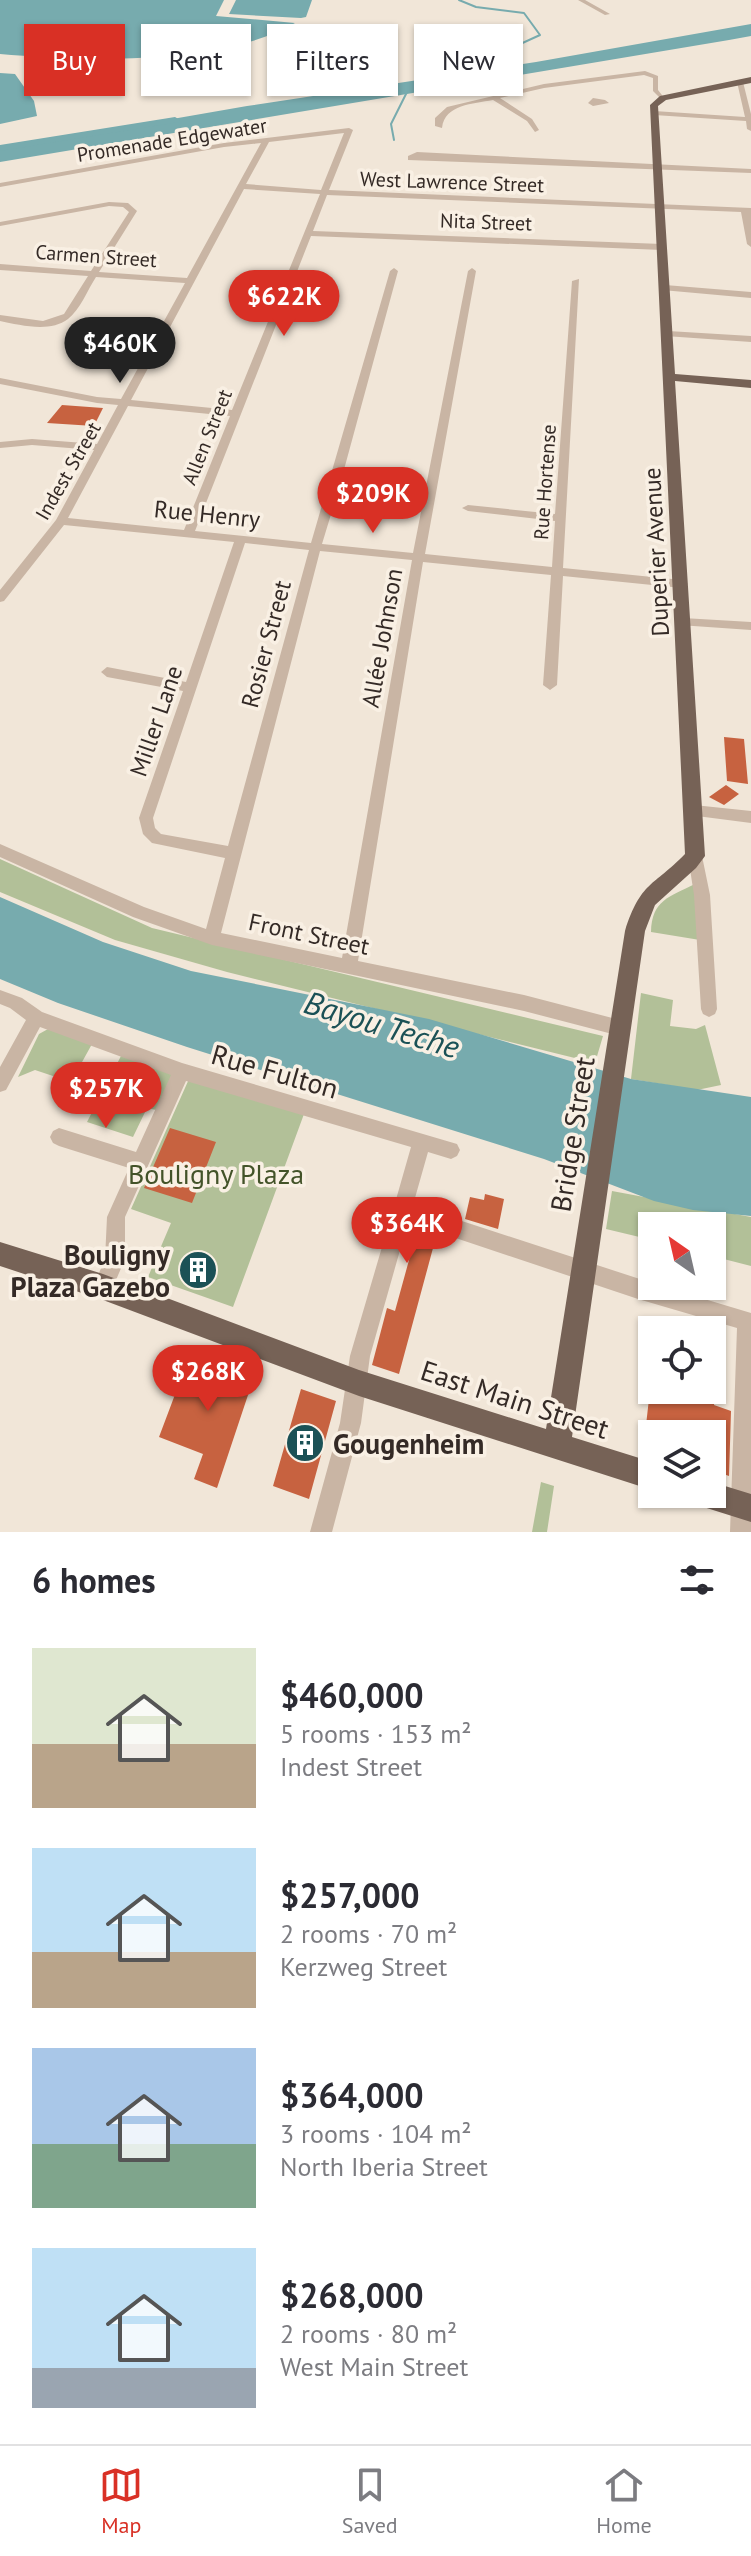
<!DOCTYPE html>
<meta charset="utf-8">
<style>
body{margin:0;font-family:"PT Sans",sans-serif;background:#f7f7f7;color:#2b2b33;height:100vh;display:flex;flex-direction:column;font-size:30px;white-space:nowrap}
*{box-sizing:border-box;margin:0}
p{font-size:26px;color:#7c7c81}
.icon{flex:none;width:44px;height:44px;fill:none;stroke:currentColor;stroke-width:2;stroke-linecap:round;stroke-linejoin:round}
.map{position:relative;height:1532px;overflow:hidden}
.side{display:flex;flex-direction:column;background:#fff;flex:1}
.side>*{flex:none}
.banner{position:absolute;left:24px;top:24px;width:704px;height:72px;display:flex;gap:16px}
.needle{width:52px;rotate:326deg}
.tools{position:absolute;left:638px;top:1212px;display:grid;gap:16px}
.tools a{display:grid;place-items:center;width:88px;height:88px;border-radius:0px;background:#fff;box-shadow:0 2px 6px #0004;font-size:40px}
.price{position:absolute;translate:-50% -68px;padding:0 18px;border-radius:28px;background:#d93025;color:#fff;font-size:26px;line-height:52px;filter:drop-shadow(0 2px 4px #0008)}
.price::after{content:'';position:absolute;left:50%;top:48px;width:24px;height:18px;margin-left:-12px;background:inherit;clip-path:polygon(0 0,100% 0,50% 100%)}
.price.selected{background:#222;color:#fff}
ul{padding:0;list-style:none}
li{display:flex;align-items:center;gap:24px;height:200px;padding:0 32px}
li span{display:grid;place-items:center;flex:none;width:224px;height:160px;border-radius:0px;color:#555}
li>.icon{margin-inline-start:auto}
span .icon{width:96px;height:96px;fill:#fffc;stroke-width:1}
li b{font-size:34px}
h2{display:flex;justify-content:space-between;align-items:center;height:96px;padding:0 32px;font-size:34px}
.chip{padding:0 28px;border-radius:0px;background:#fff;box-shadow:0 2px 6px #0004;font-size:28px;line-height:72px}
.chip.selected{background:#d93025;color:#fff}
.tab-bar{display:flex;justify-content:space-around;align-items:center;height:112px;border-top:2px solid #e1e1e2;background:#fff;font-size:22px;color:#7c7c81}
.tab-bar a{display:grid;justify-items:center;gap:4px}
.tab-bar .selected{color:#d93025}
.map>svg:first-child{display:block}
.green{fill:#b2c098}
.water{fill:#77abae}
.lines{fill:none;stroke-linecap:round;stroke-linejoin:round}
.stream{stroke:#77abae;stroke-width:2}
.river{fill:#77abae;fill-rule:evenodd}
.building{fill:#c76240}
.minor{fill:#c9b5a4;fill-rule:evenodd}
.major{fill:#766256;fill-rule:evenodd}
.labels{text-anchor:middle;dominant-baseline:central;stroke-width:7;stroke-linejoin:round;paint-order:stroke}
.far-street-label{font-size:20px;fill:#342a26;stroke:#f9f0e4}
.street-label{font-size:24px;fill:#342a26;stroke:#f9f0e4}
.near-street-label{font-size:28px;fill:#342a26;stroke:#f9f0e4}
.near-park-label{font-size:28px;fill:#435329;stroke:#f9f0e4}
.near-poi-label{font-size:28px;font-weight:bold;fill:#342a26;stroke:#f9f0e4;text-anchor:end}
.near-water-label{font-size:32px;font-style:italic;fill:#1b5156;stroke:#f9f0e4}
</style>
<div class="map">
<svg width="751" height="1532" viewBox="0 0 751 1532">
<rect width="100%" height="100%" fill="#f1e6d8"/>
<path class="green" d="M0 859 152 928 603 1036 595 1063 227 972 115 940 0 892Z
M695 884 700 940 651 932C652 900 669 897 695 884Z
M641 993 673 1000 670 1026 696 1029 705 1025 721 1085 697 1090 631 1079Z
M48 1029 92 1044 71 1082 35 1070 18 1077 39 1034Z
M121 1056 174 1072 156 1110 147 1108 133 1137 87 1122Z
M189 1079 304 1114 233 1307 148 1277 171 1223 131 1209Z
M612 1191 751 1217V1266L712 1256V1226H652V1240L606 1229Z
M541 1482 554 1486 547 1532H532Z"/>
<path class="water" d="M0 0H224L216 16 295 23C222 66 84 61 0 54Z
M236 0H312L306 17 301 18 229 14Z
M751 24V36L729 40 0 162V149L247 106 536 62Z
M0 73 15 74 34 101 37 116 0 124Z
M0 897 103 942 191 971 429 1019 631 1079 751 1097V1216L693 1210 654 1201 544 1159 187 1047 58 1003 0 979Z"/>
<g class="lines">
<path class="stream" d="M459 0 476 7 524 13 540 35 490 58 485 70
M394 140 391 124 407 92"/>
<path class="river" d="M175 117 180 120 179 122 0 151V145Z"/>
</g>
<path class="building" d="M62 405 103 408 94 426 47 423Z
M724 737 744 739 748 784 727 781Z
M726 785 739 794 724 805 709 797Z
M170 1128 216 1142 192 1203 144 1188Z
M485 1194 504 1199 498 1229 465 1219 470 1197 484 1200Z
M417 1231 436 1237 399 1374 372 1365 387 1308 395 1311Z
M191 1352 255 1374 217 1488 194 1479 203 1454 159 1437Z
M301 1389 336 1401 309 1499 273 1486Z
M650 1390H716L714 1405 731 1411 729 1476 712 1470V1434H645Z"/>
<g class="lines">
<path class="minor" d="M578 0H585L610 14 605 15Z
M645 71 658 76V90L665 99H661L653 91V78L644 75 544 88 500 98 532 119 539 130 535 132 527 121 493 100C473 104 445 104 442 128L435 126V118L447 107 544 84Z
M740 80 743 82 751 114V131L747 129 746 121 654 115 651 113 654 111 745 117 737 82Z
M593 98 605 100 609 103 593 106 588 103Z
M349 128 353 130 329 190 751 208V247L747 244 741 212 327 195 313 231 662 244 666 247 662 250 311 236 195 531 311 543 390 271 394 268 398 271 339 488 322 544 413 553 468 271 472 268 476 271 425 554 552 567 555 521 468 511 462 508 468 505 555 514 572 281 579 279 563 568 682 580 688 584 682 588 563 576 557 685 550 690 543 685 551 575 423 562 358 961 524 995 620 1020 626 1023 628 1028 626 1033 620 1036 524 1011 212 945 133 917 0 857V844L144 907 206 929 225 858 152 843 143 834 139 818 183 691 107 677 101 672 107 667 186 682 234 542 64 525 4 601 0 602V590L56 520 94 450 32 445 0 448V442L32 439 97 444 118 405 97 403 0 384V378L97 397 121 399 185 283 96 277C88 289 80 310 68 319 50 333 20 325 0 321V315L43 321 64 314 88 276 0 270V264L91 271 129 212 123 207 109 206 0 226V222L109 202 128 203 137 211 99 272 187 278 261 143 224 147 0 187V183L224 143ZM344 133 321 190 246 184 269 142ZM244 189 320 194 232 410 131 400ZM128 406 230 416 184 530 68 518ZM245 543 309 550 228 846 161 834 155 828 153 818ZM320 551 412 560 342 958 221 933Z
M417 152 751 169V173L408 160V156Z
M665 285 751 292V298L662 290V286Z
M668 331 751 336V342L665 336V332Z
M683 618 751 622V630L679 625 677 622Z
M694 805 751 811V823L689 815 687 811 689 807Z
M695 850 700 852 702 856 710 895 717 1009 715 1014 709 1017 703 1014 701 1009 694 895 688 856 690 852Z
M0 990 22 998 42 1012 182 1063 457 1144 460 1150 457 1156 451 1159 428 1152 413 1205 652 1283V1286H661L751 1313V1532H730L737 1328 638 1299 408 1222 370 1356 361 1423 332 1532H310L340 1423 350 1356 392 1213 391 1210 395 1203 411 1147 186 1081 125 1217V1259L110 1294 103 1297 96 1294 93 1287 105 1259 107 1217 129 1168 59 1146 53 1143 50 1137 53 1131 59 1128 136 1152 171 1075 40 1027 6 1090 0 1092V1067L26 1020 10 1008 0 1004Z"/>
<path class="major" d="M751 77V83L666 100 658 106 675 374 751 380V388L675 381 705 856 696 868 655 905 645 931 572 1437 652 1462V1490L359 1396 103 1300 0 1266V1242L103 1274 359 1370 546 1429 625 931C641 881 653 887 685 854L650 105 660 96Z
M712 1482 751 1494V1522L694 1504 690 1494H712Z"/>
</g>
<defs>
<g id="building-disc" transform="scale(2)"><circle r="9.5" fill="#1b5156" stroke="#f9f0e4"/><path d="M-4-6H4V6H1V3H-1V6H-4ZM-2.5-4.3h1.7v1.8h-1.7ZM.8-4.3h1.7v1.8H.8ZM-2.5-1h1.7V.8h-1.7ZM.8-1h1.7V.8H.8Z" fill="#fff"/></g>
</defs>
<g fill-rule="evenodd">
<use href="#building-disc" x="198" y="1270"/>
<use href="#building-disc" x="305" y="1443"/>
</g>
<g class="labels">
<g class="far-street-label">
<text transform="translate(172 140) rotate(-9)">Promenade Edgewater</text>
<text transform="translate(452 182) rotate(2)">West Lawrence Street</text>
<text transform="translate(486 222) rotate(2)">Nita Street</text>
<text transform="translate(96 256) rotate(4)">Carmen Street</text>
<text transform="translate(207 437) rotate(-68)">Allen Street</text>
<text transform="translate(68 471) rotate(-60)">Indest Street</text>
<text transform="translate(545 482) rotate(-86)">Rue Hortense</text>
</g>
<g class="street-label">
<text transform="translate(207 514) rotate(6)">Rue Henry</text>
<text transform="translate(656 552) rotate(-93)">Duperier Avenue</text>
<text transform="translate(382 638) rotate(-80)">Allée Johnson</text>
<text transform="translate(266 644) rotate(-75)">Rosier Street</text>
<text transform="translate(156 721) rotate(-71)">Miller Lane</text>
<text transform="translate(309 934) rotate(12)">Front Street</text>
</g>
<g class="near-street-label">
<text transform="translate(275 1071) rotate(16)">Rue Fulton</text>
<text transform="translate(572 1134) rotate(-81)">Bridge Street</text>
<text transform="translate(515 1399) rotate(18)">East Main Street</text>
</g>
<g class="near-park-label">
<text x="216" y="1173">Bouligny Plaza</text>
</g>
<g class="near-poi-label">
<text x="170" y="1254">Bouligny<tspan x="170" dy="32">Plaza Gazebo</tspan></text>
<text x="333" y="1443" text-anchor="start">Gougenheim</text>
</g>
<g class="near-water-label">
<text transform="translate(382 1024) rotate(17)">Bayou Teche</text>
</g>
</g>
</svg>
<div class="tools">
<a><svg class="needle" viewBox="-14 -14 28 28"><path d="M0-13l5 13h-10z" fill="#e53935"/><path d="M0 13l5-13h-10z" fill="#7c7c81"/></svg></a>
<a><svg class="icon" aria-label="locate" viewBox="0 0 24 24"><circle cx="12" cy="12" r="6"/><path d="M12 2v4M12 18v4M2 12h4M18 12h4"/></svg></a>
<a><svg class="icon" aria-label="layers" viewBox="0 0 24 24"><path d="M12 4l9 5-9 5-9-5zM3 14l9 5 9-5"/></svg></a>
</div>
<b class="price" style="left:284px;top:338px">$622K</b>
<b class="price selected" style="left:120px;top:385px">$460K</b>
<b class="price" style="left:373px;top:535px">$209K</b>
<b class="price" style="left:106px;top:1130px">$257K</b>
<b class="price" style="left:407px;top:1265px">$364K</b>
<b class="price" style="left:208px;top:1413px">$268K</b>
<div class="banner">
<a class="chip selected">Buy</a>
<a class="chip">Rent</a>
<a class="chip">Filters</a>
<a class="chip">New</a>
</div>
</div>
<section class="side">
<h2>6 homes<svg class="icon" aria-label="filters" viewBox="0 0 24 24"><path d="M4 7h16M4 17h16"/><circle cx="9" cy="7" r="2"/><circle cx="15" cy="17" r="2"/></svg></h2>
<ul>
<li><span style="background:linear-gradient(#dfe7d0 60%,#b9a48a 0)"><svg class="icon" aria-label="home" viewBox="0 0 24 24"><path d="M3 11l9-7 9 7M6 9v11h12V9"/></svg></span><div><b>$460,000</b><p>5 rooms · 153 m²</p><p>Indest Street</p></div></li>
<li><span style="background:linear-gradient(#bfe0f5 65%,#b9a48a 0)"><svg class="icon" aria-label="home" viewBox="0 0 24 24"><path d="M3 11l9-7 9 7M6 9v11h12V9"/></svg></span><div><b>$257,000</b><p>2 rooms · 70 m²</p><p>Kerzweg Street</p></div></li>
<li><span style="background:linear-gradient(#a9c7e8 60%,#7fa58c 0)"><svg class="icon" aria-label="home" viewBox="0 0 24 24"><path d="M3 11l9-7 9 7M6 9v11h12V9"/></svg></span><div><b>$364,000</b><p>3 rooms · 104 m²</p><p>North Iberia Street</p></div></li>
<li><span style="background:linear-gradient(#bfe0f5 75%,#9aa5b1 0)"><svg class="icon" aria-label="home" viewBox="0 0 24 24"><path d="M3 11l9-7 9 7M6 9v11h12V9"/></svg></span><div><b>$268,000</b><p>2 rooms · 80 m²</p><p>West Main Street</p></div></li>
</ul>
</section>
<nav class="tab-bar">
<a class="selected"><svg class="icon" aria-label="map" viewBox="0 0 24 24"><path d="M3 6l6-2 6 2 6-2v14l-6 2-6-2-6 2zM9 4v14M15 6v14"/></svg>Map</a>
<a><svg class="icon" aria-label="saved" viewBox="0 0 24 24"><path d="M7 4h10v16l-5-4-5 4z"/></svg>Saved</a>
<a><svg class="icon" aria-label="home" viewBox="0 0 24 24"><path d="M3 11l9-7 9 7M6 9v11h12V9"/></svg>Home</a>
</nav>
